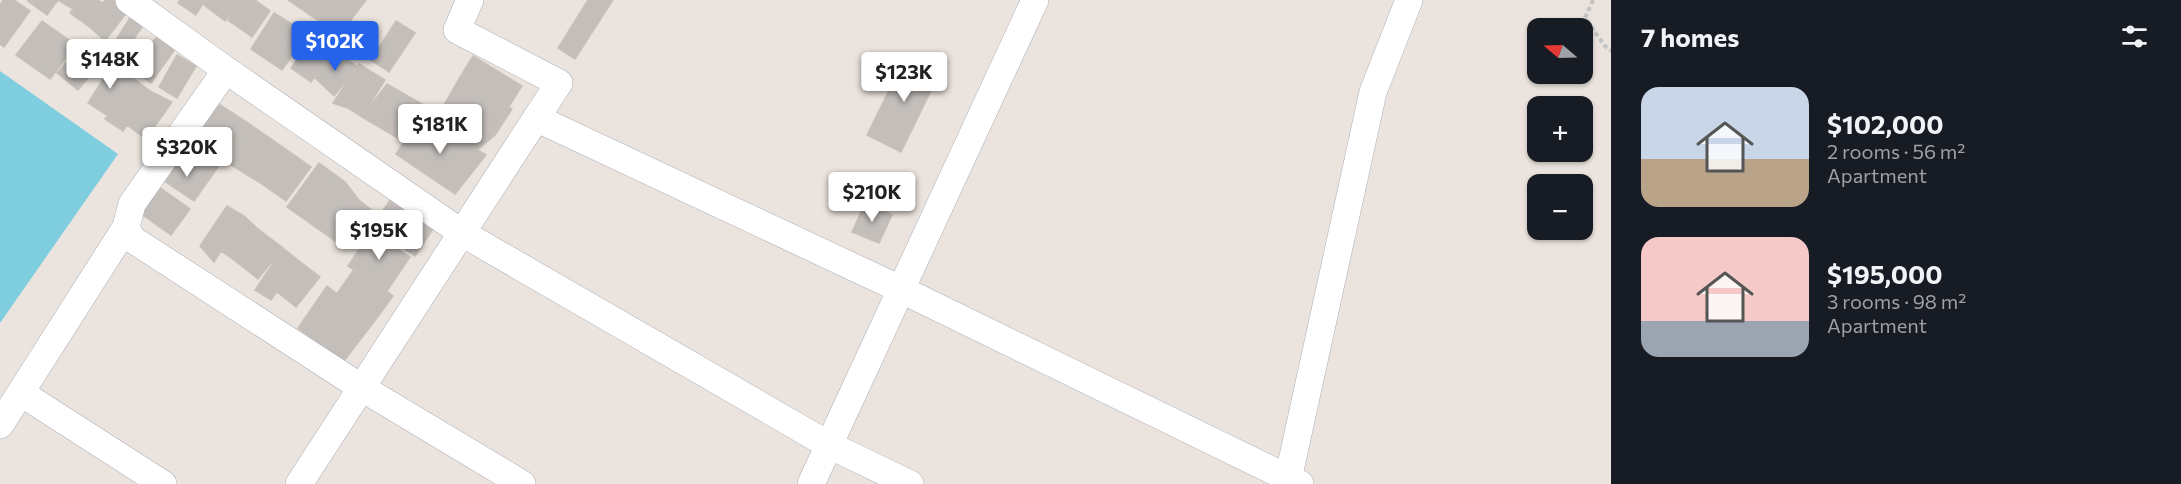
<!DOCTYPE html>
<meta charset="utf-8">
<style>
body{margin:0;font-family:Commissioner,sans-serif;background:#242831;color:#f1f3f6;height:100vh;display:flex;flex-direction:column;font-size:22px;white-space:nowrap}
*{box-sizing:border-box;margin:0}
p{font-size:20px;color:#9ea1a6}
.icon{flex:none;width:33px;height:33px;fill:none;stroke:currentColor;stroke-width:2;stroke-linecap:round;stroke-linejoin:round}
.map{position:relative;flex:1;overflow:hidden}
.drawer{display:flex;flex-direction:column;background:#171b24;width:570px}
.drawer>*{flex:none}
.needle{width:39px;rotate:289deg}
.tools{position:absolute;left:1527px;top:18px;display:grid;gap:12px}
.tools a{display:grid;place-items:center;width:66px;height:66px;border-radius:12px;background:#171b24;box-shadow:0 2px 4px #0004;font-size:30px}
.price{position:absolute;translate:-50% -51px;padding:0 14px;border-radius:6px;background:#fff;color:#222;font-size:20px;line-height:39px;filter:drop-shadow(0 2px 3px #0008)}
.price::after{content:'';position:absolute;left:50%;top:36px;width:18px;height:14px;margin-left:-9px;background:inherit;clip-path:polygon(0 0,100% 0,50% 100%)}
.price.selected{background:#2563eb;color:#fff}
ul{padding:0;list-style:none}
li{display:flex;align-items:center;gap:18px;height:150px;padding:0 30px}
li span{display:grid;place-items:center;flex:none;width:168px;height:120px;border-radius:18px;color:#555}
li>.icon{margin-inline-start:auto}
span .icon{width:72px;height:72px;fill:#fffc;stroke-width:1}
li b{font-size:26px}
h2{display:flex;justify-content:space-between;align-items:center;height:72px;padding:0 30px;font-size:26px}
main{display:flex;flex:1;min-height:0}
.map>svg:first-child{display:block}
.water{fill:#7fcedf}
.building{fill:#c3beba;stroke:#c6c0b8;stroke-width:1.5}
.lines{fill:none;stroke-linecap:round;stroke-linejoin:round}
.minor-casing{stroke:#abaeb5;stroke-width:28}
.path{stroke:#c3c3c3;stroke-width:4;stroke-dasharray:4.5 3;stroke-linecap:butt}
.minor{stroke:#fff;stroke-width:27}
</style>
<main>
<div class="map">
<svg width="1611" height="484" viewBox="0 0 1611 484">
<rect width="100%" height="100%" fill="#ebe4de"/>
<path class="water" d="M0 71 118 154 0 323Z"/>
<path class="building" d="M3 0H14L30 11 4 47 0 44V5Z
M30 0H58L47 15 28 1Z
M58 0H79L73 9Z
M79 0H98L102 3 87 25 70 13Z
M106 0H114L128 11 105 41 87 25 102 3Z
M180 0H205L196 15 178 3Z
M202 0H241L225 21 200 2Z
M242 0H255L270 11 252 37 228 20Z
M288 0H333L319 21Z
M334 0H366L339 36 319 21Z
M588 0H613L575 59 558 48Z
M133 13 146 21 126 51 114 43Z
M274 13 308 34 282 70 251 49Z
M42 21 76 45 50 79 16 55Z
M396 21 415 33 389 72 371 60Z
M316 31 336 46 311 82 291 68Z
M160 32 178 45 151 83 133 70Z
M78 48 98 66 78 90 57 73Z
M333 50 358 67 334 96 314 77Z
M907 54 941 70 901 152 867 135Z
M177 55 196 66 177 98 159 87Z
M473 56 522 86 508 108 460 77Z
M359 64 372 72 348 108 333 103Z
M112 65 133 78 108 116 88 103Z
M372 72 385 80 362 117 348 108Z
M460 77 512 109 495 135 444 105Z
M133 78 150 91 123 131 105 119Z
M387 84 427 107 401 140 362 117Z
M150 91 172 102 146 139 127 125Z
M214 101 248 123 211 177 179 155Z
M444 105 495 135 477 150 433 124Z
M420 116 486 155 455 194 396 154Z
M248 123 287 150 262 184 223 160Z
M287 150 311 167 286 201 262 184Z
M179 155 211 177 194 201 163 180Z
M319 163 345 182 314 226 287 207Z
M345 182 359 200 331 238 314 226Z
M159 187 190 209 171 235 140 213Z
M393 196 435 226 415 256 372 226Z
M359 200 374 212 346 249 331 238Z
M865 203 892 215 879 243 852 232Z
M227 206 244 216 214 262 200 246Z
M244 216 258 229 234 260 221 251Z
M258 229 283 248 258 279 234 260Z
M371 231 410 257 387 291 348 266Z
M283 248 299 261 271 300 255 290Z
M299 261 320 277 296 307 276 291Z
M355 268 393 296 374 322 336 295Z
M327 286 374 322 344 361 298 328Z"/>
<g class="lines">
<g class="minor-casing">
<path id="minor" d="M129 0 226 70 462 233 829 445 910 484
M226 70 132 204 126 227 132 239 362 388 522 484
M536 118 900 289 1300 484
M21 393 163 484
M0 425 126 227
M299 484 559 83 457 30 470 0
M811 484 1035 0
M1287 484 1373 92 1409 0"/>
</g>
<path class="path" d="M1593 0 1585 18 1605 46 1611 51"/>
<use href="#minor" class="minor"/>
</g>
</svg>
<div class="tools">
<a><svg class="needle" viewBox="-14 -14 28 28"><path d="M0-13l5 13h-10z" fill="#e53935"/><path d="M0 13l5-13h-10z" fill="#9ea1a6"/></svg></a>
<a>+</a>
<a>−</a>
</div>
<b class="price selected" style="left:335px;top:72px">$102K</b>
<b class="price" style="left:110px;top:90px">$148K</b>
<b class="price" style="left:904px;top:103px">$123K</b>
<b class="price" style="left:440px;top:155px">$181K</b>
<b class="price" style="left:187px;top:178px">$320K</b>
<b class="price" style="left:872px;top:223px">$210K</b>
<b class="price" style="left:379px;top:261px">$195K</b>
</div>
<section class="drawer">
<h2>7 homes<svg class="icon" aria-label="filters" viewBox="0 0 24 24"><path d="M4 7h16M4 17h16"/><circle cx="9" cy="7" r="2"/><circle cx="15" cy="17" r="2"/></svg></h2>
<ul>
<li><span style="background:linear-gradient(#c9d6e8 60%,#b9a48a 0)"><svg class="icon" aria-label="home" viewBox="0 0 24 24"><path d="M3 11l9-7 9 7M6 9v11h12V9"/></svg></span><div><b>$102,000</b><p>2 rooms · 56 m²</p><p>Apartment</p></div></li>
<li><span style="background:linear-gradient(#f6c9c9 70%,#9aa5b1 0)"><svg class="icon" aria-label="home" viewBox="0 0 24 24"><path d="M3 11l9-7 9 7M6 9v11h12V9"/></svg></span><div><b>$195,000</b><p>3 rooms · 98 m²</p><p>Apartment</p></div></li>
</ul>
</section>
</main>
